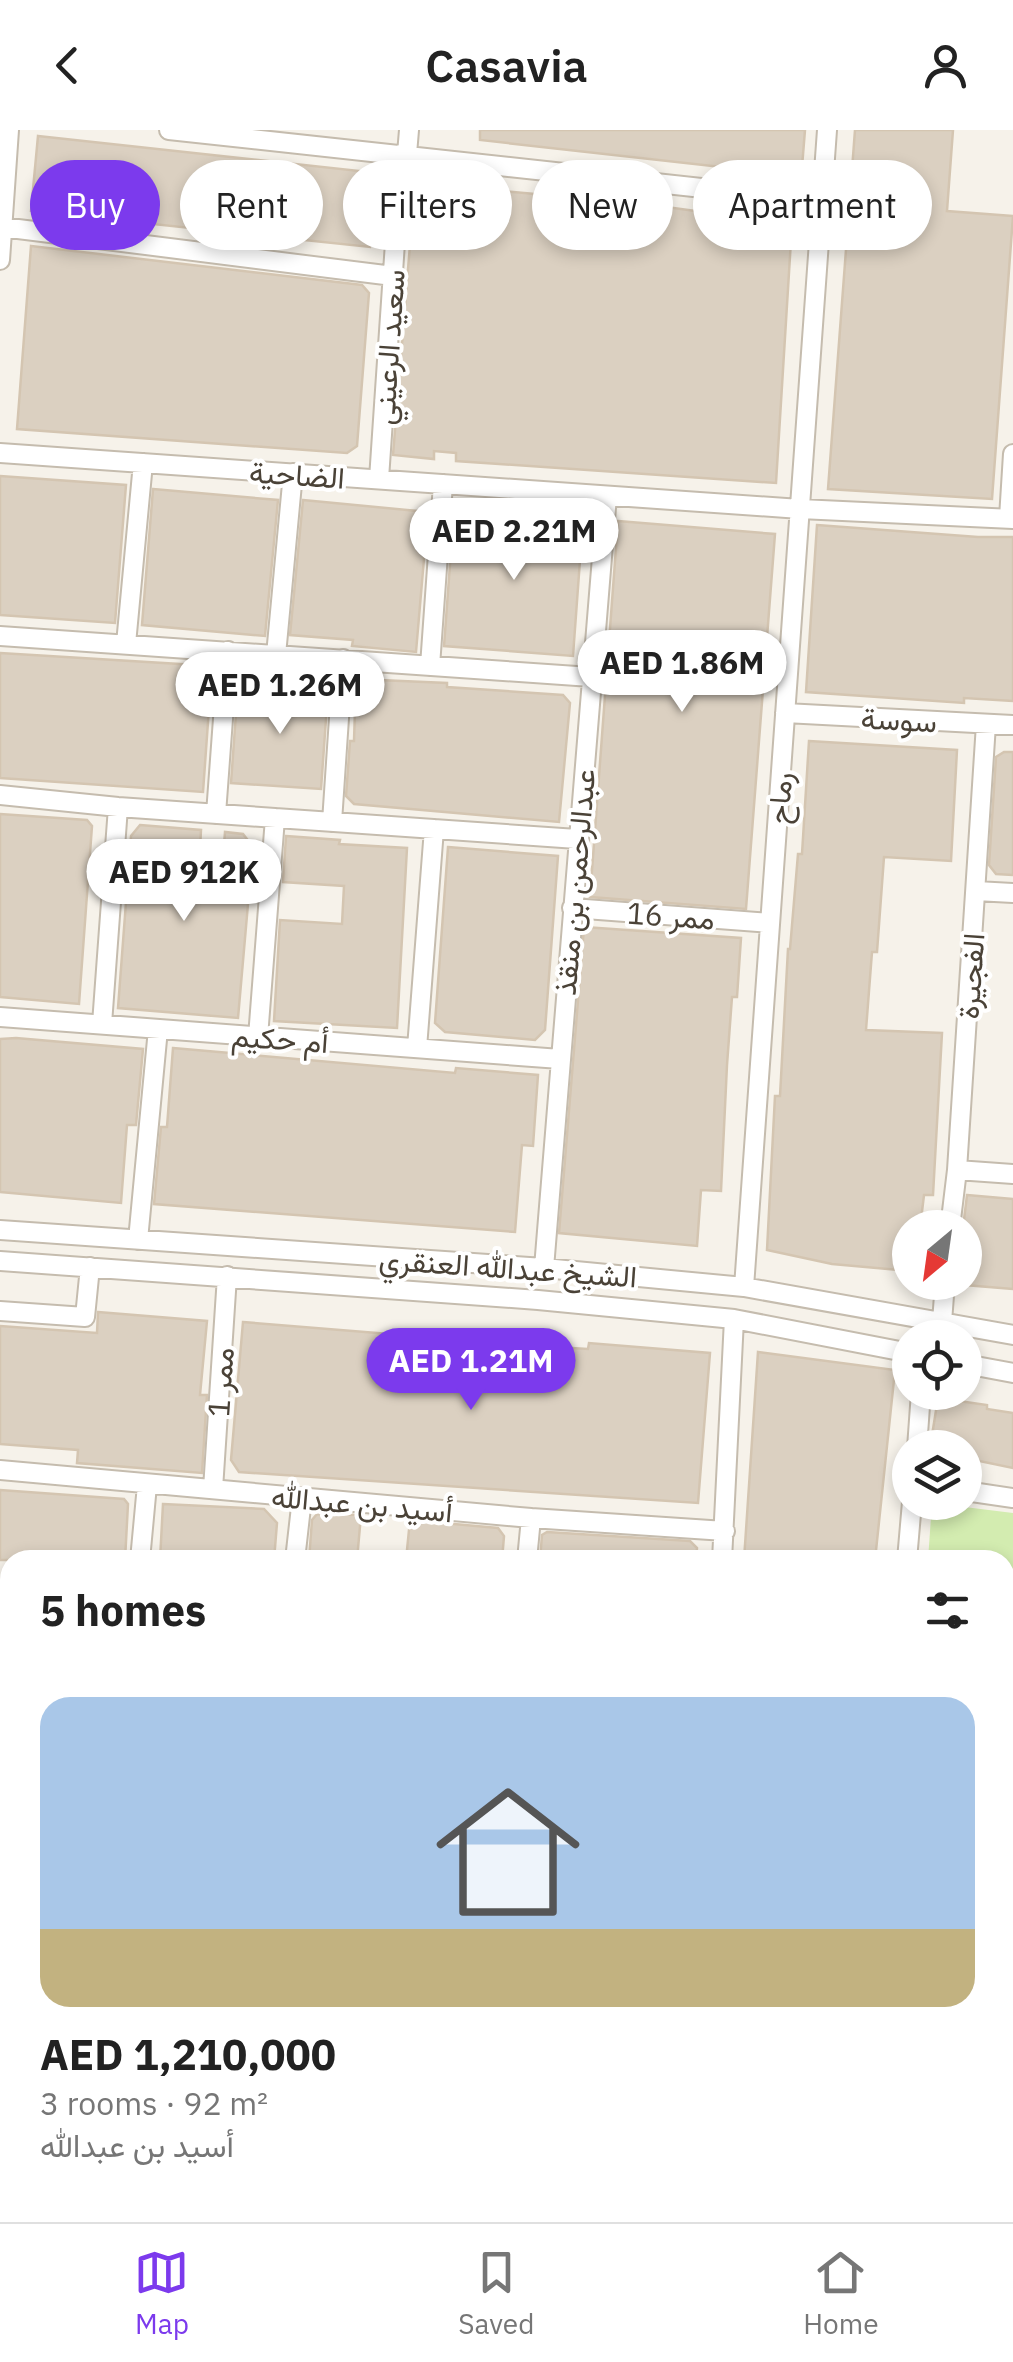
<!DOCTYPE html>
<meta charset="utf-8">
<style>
body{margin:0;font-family:"IBM Plex Sans",Vazirmatn,sans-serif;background:#f6f6f6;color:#222;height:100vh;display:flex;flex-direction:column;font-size:38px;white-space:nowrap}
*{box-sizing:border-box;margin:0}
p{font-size:32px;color:#767676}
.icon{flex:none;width:55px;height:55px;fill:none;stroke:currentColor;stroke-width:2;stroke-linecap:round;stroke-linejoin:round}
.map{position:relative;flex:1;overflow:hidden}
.sheet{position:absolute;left:0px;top:1420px;width:1015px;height:672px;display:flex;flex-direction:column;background:#fff;border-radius:30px 30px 0 0;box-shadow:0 5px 15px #0003}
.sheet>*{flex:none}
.guide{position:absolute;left:30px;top:30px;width:955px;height:90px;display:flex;gap:20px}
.needle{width:65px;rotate:209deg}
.fabs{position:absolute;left:892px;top:1080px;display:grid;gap:20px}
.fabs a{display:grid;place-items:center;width:90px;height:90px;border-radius:50%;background:#fff;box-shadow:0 5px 15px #0003;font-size:50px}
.price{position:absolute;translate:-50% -85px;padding:0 22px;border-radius:35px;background:#fff;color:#222;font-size:32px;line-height:65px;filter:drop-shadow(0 2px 5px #0008)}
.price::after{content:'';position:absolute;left:50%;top:60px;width:30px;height:22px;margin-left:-15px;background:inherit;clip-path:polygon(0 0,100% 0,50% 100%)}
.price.current{background:#7c3aed;color:#fff}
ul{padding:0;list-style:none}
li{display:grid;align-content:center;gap:20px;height:530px;padding:0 40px}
li span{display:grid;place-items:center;height:310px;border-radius:30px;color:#555}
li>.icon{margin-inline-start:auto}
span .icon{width:180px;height:180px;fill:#fffc;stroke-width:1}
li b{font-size:42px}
h2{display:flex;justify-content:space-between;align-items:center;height:120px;padding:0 40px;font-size:42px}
.tag{padding:0 35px;border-radius:45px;background:#fff;box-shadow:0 5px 15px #0003;font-size:35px;line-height:90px}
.tag.current{background:#7c3aed;color:#fff}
header{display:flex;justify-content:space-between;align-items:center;height:130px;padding:0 40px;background:#fff;font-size:45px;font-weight:600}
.dock{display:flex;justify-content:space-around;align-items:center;height:140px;border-top:2px solid #e0e0e0;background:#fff;font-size:28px;color:#767676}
.dock a{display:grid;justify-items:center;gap:5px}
.dock .current{color:#7c3aed}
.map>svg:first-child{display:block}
.green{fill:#d3ecb0}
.building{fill:#dbd0c1;stroke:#d4c5b1;stroke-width:2.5}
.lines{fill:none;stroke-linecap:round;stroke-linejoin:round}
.minor-casing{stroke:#c5bcae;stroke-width:22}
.minor{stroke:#fff;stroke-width:18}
.labels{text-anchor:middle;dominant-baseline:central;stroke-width:8;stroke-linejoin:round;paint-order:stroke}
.street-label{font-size:30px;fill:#4a4237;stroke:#fff}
</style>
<header><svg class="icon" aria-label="back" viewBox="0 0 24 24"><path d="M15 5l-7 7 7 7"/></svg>Casavia<svg class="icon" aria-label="person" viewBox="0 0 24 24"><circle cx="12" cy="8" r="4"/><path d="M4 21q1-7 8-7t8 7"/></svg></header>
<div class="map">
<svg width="1013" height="2092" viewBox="0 0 1013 2092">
<rect width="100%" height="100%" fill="#f6f2ea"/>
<path class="green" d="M932 1373 1013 1383V1557H1005V1430H928Z"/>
<path class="building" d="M480 0H805L802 37 792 45 480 10Z
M855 0H953L947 81 1013 86 992 369 828 359Z
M38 6 378 43 370 117 31 81Z
M415 53 644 74 792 94 776 353 456 331V323L434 321V329L393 325Z
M31 116 362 155 369 163 357 316 347 323 17 299Z
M0 346 126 355 115 493 0 485Z
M153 359 278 370 265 506 142 495Z
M303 370 428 382 416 522 352 516 353 510 290 505Z
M454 380 583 389 573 526 444 516Z
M618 391 775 404 746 779 590 767Z
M817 395 978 407H1013V571L964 568V573L806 562Z
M0 523 212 536 203 662 0 648Z
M356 549 447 553V557L563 565 570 573 559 692 354 674 346 666 350 611H354Z
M238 555 328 561 321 659 231 653Z
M809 611 957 620 951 731 884 727 877 822H872L866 900 942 903 933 1065H924L920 1098H910V1141L832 1134 767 1120 775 966H780L788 819H790L798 724H802Z
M1004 622H1013V745L996 744 989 735 996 627Z
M0 684 87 690 92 696 79 874 0 867Z
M140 695 201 700 199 739 222 741 225 702 243 704 253 717 238 888 118 878 131 706Z
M286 706 340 710 339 714 407 718 397 898 274 891 280 790 342 794 344 756 283 752Z
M448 717 558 726 545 900 535 910 445 902 435 893Z
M584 797 741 808 737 867H732L727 935 721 1061 701 1060 697 1116 559 1103Z
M16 908 143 919 136 995H127L121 1073 0 1062V909Z
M173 918 455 943 456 938 538 945 533 1016 522 1015 515 1102 154 1074 161 997H167Z
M967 1065 1013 1069V1159L965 1155 963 1098Z
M98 1182 207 1191 200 1265H207L202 1343 77 1333 78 1320 0 1314V1196L97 1203Z
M243 1192 539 1216 588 1219 589 1213 710 1223 698 1373 239 1342 231 1330Z
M758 1222 895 1240 875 1430H744Z
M938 1268 987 1275V1279L1013 1283V1338L965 1328V1318H930Z
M0 1360 124 1369 128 1374 125 1430 14 1427V1430H0Z
M163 1374 264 1379 277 1393 274 1430H160Z
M317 1384 361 1385 357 1430H309L312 1390Z
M410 1390 498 1398 504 1406 502 1430H406Z
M547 1402 690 1411 697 1418 696 1430H540L542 1405Z"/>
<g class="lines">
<g class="minor-casing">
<path id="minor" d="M169 0 822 71
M407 24 409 0
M2 97 393 146
M0 130 9 0
M0 323 800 379 1013 389
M379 349 401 24
M1009 388 1013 324
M0 506 591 547
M126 514 143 333
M276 525 293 343
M430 536 443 354
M785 583 1013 595
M0 665 118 677 577 709
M216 684 228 521
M332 692 343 529
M976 761 1013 763
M572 778 770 793
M0 887 560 929
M102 894 118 677
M258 907 275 688
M417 918 434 699
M957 1040 1013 1044
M950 1098 957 1040 986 594
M0 1100 544 1138 744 1157 1013 1205
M138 1110 158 899
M0 1131 538 1170 734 1189 910 1223
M544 1138 607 366
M744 1157 827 0
M0 1181 85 1187 90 1137
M942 1192 945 1152
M965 1234 1013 1243
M917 1318 921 1262
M0 1340 531 1388 725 1401
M213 1359 227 1146
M965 1361 1013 1368
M140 1430 147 1355
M295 1430 302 1368
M527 1430 531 1388
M722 1430 734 1189
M907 1430 912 1372
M0 1513 10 1514
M1005 1579 1013 1580
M0 1685H10
M1005 1742H1013
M0 1864 10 1865
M0 2049 10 2050
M422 2082 534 2092
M165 2092 166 2082
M670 2092 671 2082
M856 2092 857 2082"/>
</g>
<use href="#minor" class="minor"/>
</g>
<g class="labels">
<g class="street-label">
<text transform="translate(388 217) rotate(-86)">سعيد الرعيني</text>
<text transform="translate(297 344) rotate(4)">الضاحية</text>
<text transform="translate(899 589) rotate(3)">سوسة</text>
<text transform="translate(779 668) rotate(-86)">رماح</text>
<text transform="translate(574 752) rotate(-85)">عبدالرحمن بن منقذ</text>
<text transform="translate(671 785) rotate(4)">ممر 16</text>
<text transform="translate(970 846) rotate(-86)">الفجيرة</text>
<text transform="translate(280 908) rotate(4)">أم حكيم</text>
<text transform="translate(508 1137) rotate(4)">الشيخ عبدالله العنقري</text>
<text transform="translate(220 1252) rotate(-86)">ممر 1</text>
<text transform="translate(362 1373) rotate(5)">أسيد بن عبدالله</text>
</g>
</g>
</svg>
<div class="fabs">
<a><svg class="needle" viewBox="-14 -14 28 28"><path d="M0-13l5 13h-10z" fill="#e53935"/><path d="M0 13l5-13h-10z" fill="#767676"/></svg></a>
<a><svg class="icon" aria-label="locate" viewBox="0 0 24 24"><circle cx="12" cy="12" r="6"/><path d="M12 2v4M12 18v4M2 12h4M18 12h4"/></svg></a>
<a><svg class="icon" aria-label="layers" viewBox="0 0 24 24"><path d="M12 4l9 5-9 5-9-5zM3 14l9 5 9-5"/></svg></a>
</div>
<b class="price" style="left:514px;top:453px">AED 2.21M</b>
<b class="price" style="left:682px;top:585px">AED 1.86M</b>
<b class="price" style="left:280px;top:607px">AED 1.26M</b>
<b class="price" style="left:184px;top:794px">AED 912K</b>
<b class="price current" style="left:471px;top:1283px">AED 1.21M</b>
<div class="guide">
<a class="tag current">Buy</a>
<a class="tag">Rent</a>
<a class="tag">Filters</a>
<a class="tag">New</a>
<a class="tag">Apartment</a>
</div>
<section class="sheet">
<h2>5 homes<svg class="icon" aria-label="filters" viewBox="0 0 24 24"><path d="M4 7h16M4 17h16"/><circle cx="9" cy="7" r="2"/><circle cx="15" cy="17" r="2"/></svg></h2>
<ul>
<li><span style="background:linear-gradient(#a9c7e8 75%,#c2b280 0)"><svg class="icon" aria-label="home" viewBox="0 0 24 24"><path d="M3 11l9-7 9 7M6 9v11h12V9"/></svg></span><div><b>AED 1,210,000</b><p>3 rooms · 92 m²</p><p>أسيد بن عبدالله</p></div></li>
</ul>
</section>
</div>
<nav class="dock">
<a class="current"><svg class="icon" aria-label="map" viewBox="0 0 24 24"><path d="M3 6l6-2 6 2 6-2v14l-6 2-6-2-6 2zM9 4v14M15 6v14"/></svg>Map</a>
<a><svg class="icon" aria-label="saved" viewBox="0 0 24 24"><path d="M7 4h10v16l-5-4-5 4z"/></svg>Saved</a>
<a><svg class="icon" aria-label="home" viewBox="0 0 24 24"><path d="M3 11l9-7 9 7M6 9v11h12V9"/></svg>Home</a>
</nav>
